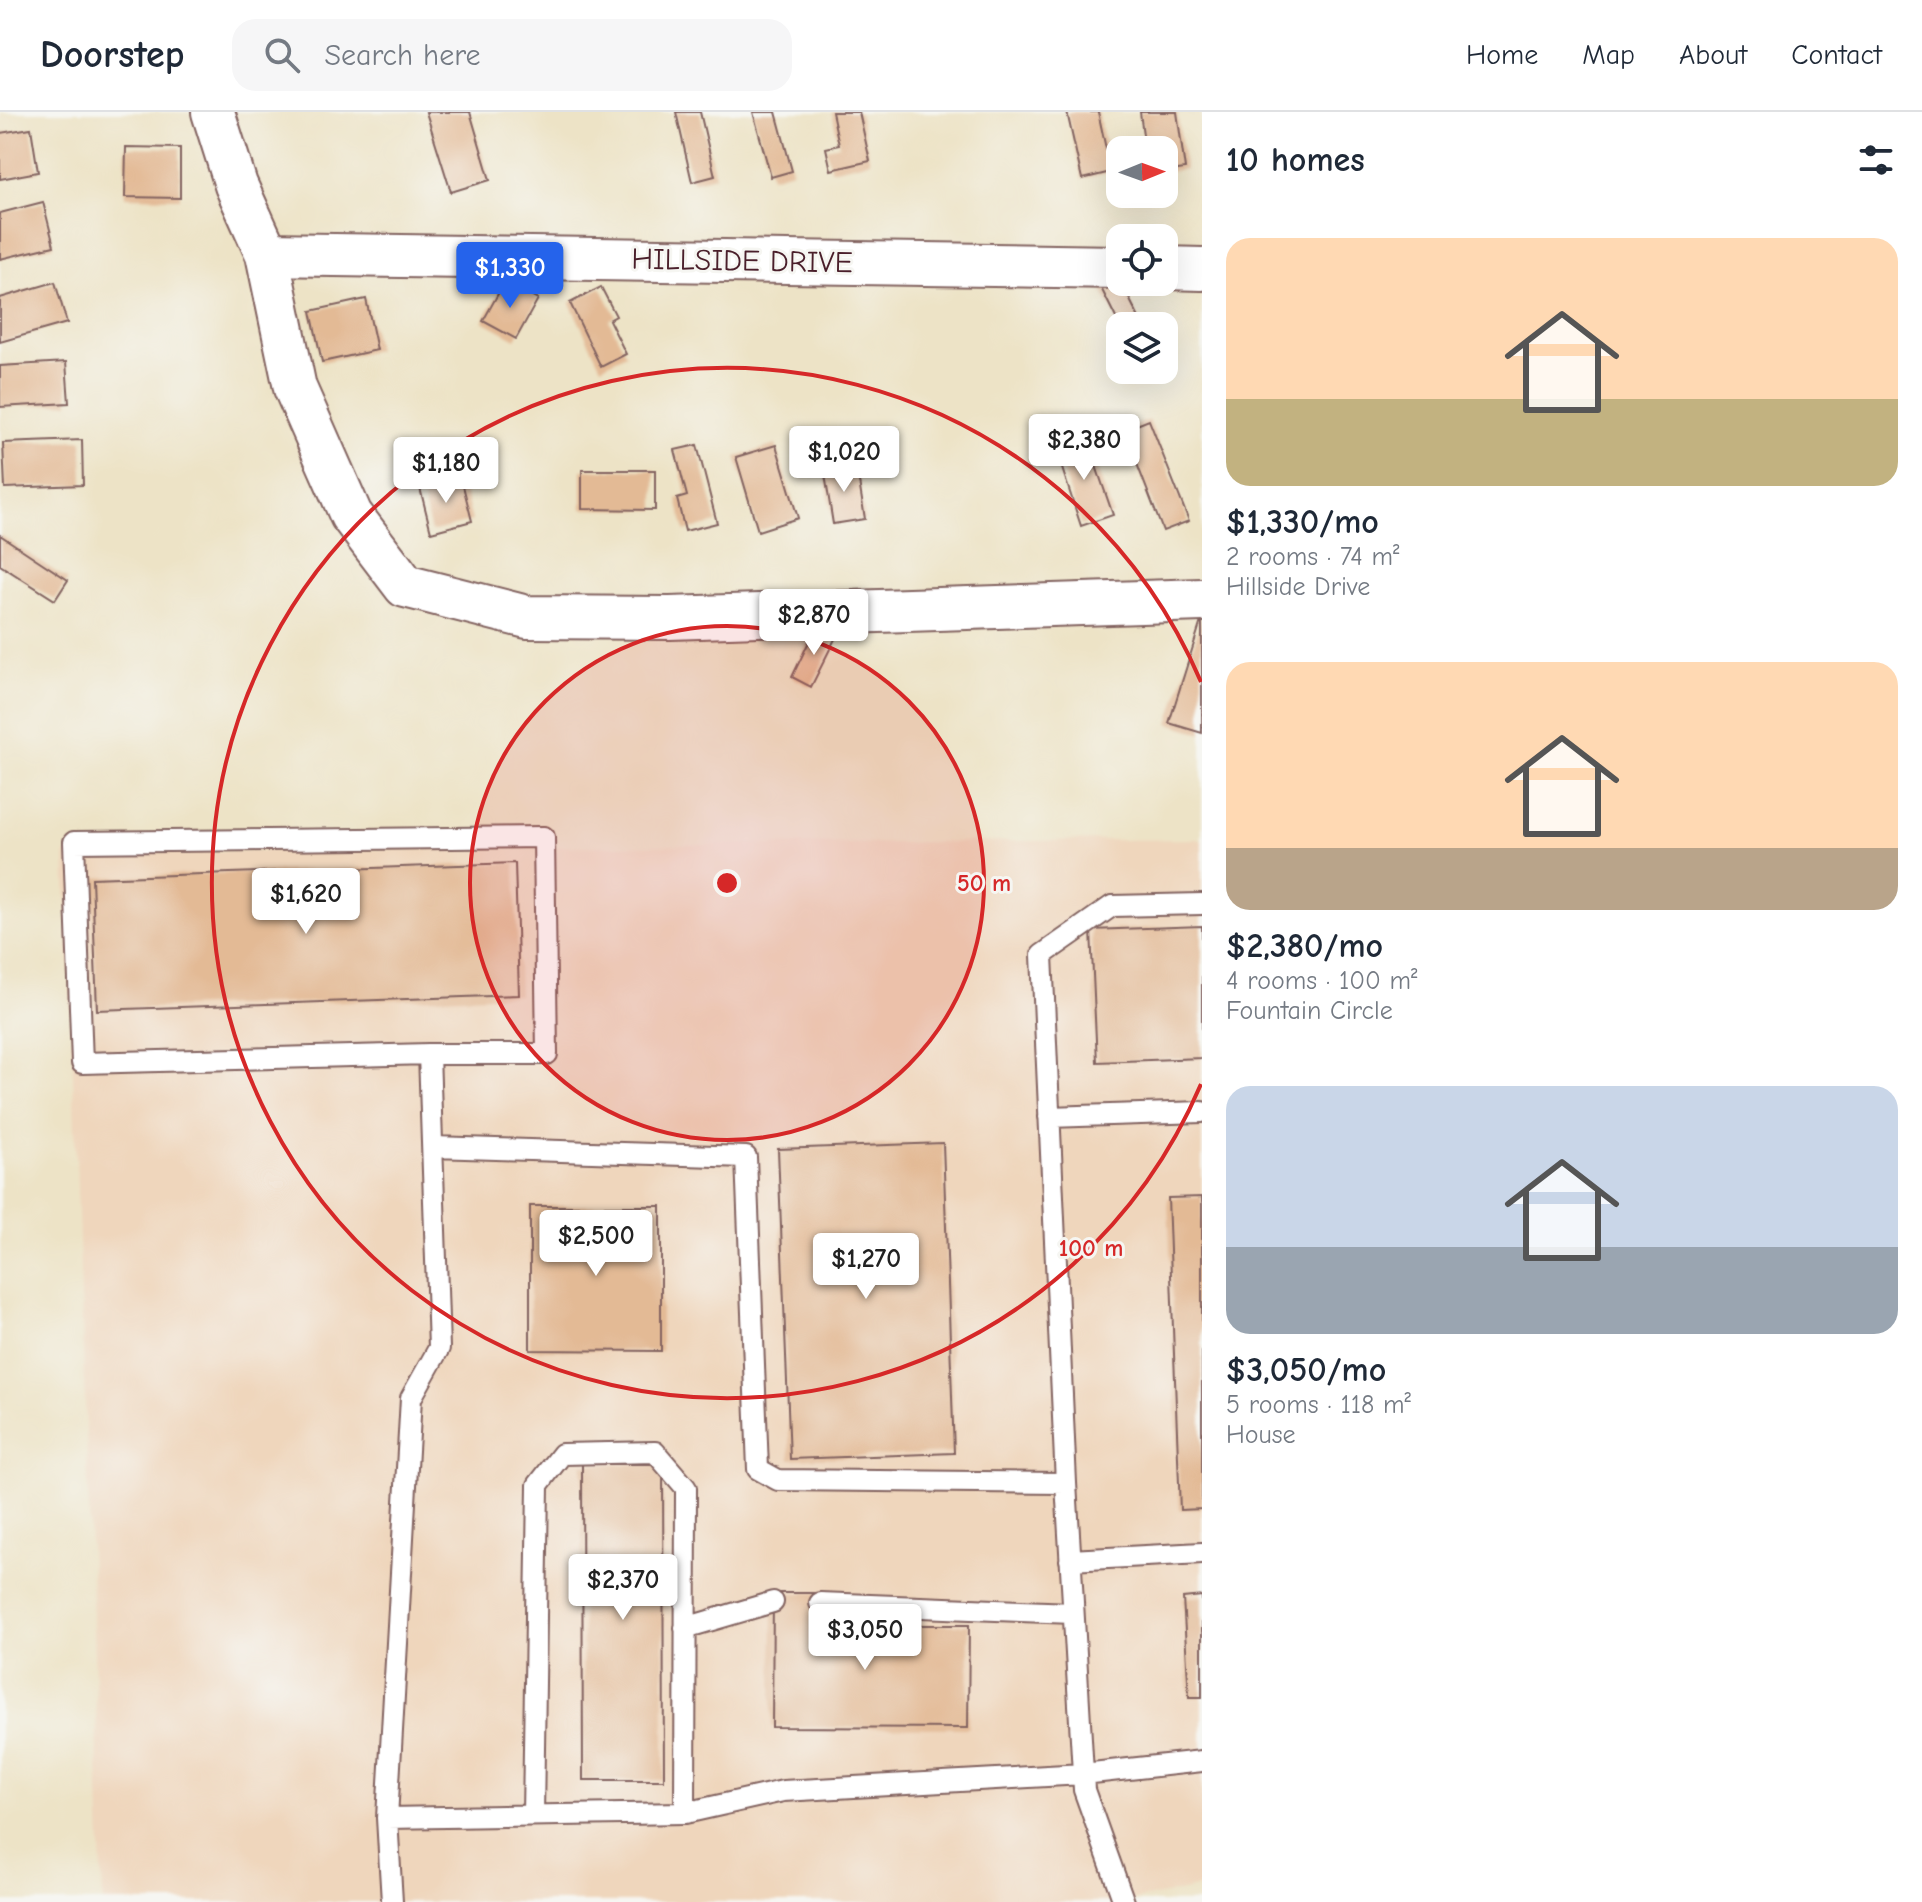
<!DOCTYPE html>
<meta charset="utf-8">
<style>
body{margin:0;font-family:"Comic Neue",sans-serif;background:#f6f6f7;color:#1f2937;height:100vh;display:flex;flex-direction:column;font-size:30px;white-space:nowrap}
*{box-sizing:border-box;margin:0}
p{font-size:26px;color:#747a83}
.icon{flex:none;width:44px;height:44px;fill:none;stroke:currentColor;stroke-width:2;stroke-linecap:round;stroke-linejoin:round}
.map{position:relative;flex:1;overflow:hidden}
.sheet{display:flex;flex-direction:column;background:#fff;width:720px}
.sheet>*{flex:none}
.needle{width:52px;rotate:89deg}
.fabs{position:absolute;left:1106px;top:24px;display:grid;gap:16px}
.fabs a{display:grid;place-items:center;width:72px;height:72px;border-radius:16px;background:#fff;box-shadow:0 8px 32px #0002;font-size:40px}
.price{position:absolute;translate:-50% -68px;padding:0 18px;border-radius:8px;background:#fff;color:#222;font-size:26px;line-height:52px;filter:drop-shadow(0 2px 4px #0008)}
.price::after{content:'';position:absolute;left:50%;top:48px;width:24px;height:18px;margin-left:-12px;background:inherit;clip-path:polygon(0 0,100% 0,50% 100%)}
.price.on{background:#2563eb;color:#fff}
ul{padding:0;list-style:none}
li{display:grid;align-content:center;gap:16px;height:424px;padding:0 24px}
li span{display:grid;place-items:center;height:248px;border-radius:24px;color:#555}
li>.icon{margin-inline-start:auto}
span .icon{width:144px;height:144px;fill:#fffc;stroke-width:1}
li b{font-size:34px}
h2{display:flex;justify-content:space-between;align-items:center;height:96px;padding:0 24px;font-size:34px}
header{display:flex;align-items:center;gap:48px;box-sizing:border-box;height:112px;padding:0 40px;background:#fff;border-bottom:2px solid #e0e1e3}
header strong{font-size:38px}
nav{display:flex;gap:44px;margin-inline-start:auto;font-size:28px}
.search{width:560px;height:72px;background:#f6f6f7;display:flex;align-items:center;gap:20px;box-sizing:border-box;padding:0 28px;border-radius:24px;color:#747a83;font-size:30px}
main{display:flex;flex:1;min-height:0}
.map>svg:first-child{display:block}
.built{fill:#efd6bc}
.building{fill:#e3ba95}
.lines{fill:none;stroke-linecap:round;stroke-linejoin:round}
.service-casing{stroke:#836461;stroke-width:24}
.minor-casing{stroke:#836461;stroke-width:46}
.service{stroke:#fff;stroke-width:20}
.minor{stroke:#fff;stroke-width:42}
.ring{fill:none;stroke:#d62828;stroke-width:4}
.labels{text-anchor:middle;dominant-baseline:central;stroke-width:6;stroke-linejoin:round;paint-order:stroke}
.street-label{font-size:30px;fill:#4a1f2b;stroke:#f6f6f2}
.centre{fill:#d62828;stroke:#f6f6f2;stroke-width:4}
.ring-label{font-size:24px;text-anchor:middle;font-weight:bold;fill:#d62828;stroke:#f6f6f2;stroke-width:6;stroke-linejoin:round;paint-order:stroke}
</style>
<header>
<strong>Doorstep</strong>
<div class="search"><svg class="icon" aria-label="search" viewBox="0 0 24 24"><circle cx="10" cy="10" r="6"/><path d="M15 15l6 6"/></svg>Search here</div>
<nav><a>Home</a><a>Map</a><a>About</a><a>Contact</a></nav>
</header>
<main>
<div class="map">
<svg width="1202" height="1790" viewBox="0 0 1202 1790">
<rect width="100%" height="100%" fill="#f6f6f2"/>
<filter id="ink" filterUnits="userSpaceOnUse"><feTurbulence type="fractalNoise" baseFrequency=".0125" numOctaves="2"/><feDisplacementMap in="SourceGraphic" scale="16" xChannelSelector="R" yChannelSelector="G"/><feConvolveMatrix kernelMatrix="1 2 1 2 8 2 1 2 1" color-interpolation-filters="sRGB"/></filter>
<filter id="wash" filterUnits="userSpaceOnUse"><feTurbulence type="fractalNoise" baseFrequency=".006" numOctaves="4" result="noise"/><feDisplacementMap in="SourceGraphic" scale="32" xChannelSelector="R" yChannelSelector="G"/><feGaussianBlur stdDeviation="1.8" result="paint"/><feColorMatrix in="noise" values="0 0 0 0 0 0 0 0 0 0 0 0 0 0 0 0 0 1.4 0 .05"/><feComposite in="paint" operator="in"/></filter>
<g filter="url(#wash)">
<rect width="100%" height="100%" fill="#ede3c6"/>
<path class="built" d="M1202 727V1775L1124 1790H103L65 741Z"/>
<g id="blocks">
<path class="building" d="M426 0H470L490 68 451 80Z
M676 0H700L715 64 692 70Z
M753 0H776L792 59 771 65Z
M832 0H859L870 49 831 58 826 36 839 33Z
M1067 0H1098L1111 60 1082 67Z
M1140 0H1177L1185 57 1164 60V38H1145Z
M31 16 38 60 0 67V21Z
M126 35 180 36V86L125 85Z
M43 90 54 134 0 147V101Z
M505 169 538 187 516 227 483 209Z
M55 170 67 211 0 230V186Z
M1121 170 1143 214H1120L1100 174Z
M601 175 616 204 609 208 626 242 601 255 570 191Z
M366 187 377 238 322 250 311 199Z
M66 250 69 291 0 295V254Z
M1149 308 1189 409 1163 419 1124 318Z
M1086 325 1113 403 1081 414 1055 335Z
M82 328 83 373 5 376 3 331Z
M697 333 717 411 685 419 677 387 687 384 675 338Z
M776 333 798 406 758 419 736 345Z
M856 351 865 407 833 412 824 356Z
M582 358H655V398L582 397Z
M461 366 472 409 431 420 420 376Z
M0 423 68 468 55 488 0 453Z
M1202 506V621L1169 611Z
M816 515 836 525 811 575 792 565Z
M515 751 519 883 97 898 92 766Z
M1202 814V946L1097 950 1091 818Z
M943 1031 954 1341 790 1347 778 1037Z
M1202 1085V1397L1180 1398 1168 1086Z
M530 1094H661V1239L530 1238Z
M582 1352H663L664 1668H583Z
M773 1481H820V1513H969L968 1616 772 1615Z
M1202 1484V1585H1189L1183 1486Z"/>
</g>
</g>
<g filter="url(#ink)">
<use href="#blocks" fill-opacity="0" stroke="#836461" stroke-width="2"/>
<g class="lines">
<g class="service-casing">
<path id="service" d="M1049 1005 1202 1000
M434 1035 746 1045 758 1357 778 1368 1066 1371 1084 1678 1124 1790
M1066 1371 1042 843 1112 794 1202 792
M1070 1448 1202 1441
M820 1491 1073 1501
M685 1516 773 1490
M533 1703 538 1373 562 1342 655 1340 686 1376 685 1701
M387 1706 685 1701 783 1679 1083 1662 1202 1649
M392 1790 387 1706 411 1286 439 1236 429 942 82 951 74 730 544 725 547 942H429"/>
</g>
<g class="minor-casing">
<path id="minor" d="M213 0 236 73 267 142 295 276 351 403 405 474 527 505 670 506 1202 488
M267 142 1120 155
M1164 156 1202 157"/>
</g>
<use href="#service" class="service"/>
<use href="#minor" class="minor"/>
</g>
</g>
<circle cx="727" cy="771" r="257" fill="#d62828" fill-opacity=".12"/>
<g class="ring">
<circle cx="727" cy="771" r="257"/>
<path d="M1201 972A515 515 0 1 1 1201 570"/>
</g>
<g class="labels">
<g class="street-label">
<text transform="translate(742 149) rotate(1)">HILLSIDE DRIVE</text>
</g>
</g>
<circle cx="727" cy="771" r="12" class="centre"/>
<g class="ring-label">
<text x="984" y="779">50 m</text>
<text x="1091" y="1144">100 m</text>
</g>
</svg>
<div class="fabs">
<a><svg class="needle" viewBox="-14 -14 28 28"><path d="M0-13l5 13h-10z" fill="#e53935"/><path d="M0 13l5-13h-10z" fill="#747a83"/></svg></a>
<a><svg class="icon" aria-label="locate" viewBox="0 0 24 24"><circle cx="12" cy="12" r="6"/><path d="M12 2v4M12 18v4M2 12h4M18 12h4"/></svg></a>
<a><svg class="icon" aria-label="layers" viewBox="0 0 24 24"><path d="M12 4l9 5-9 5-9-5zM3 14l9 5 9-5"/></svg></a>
</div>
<b class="price on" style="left:510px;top:198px">$1,330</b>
<b class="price" style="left:1084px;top:370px">$2,380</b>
<b class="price" style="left:844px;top:382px">$1,020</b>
<b class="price" style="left:446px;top:393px">$1,180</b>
<b class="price" style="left:814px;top:545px">$2,870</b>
<b class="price" style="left:306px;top:824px">$1,620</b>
<b class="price" style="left:596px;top:1166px">$2,500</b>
<b class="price" style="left:866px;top:1189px">$1,270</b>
<b class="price" style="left:623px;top:1510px">$2,370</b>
<b class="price" style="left:865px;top:1560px">$3,050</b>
</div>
<section class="sheet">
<h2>10 homes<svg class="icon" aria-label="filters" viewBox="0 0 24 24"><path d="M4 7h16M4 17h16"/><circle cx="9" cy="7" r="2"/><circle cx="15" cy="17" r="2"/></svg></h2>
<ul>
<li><span style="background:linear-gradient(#ffd9b3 65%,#c2b280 0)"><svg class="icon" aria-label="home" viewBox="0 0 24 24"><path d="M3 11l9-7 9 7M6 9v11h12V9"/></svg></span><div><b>$1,330/mo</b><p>2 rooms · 74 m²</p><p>Hillside Drive</p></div></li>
<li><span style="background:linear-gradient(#ffd9b3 75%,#b9a48a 0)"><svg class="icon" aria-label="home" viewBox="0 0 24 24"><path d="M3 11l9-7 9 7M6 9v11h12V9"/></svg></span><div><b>$2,380/mo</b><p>4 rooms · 100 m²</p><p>Fountain Circle</p></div></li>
<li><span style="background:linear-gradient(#c9d6e8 65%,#9aa5b1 0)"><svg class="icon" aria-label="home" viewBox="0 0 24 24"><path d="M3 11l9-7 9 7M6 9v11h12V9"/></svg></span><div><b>$3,050/mo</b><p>5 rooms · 118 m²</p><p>House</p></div></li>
</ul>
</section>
</main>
